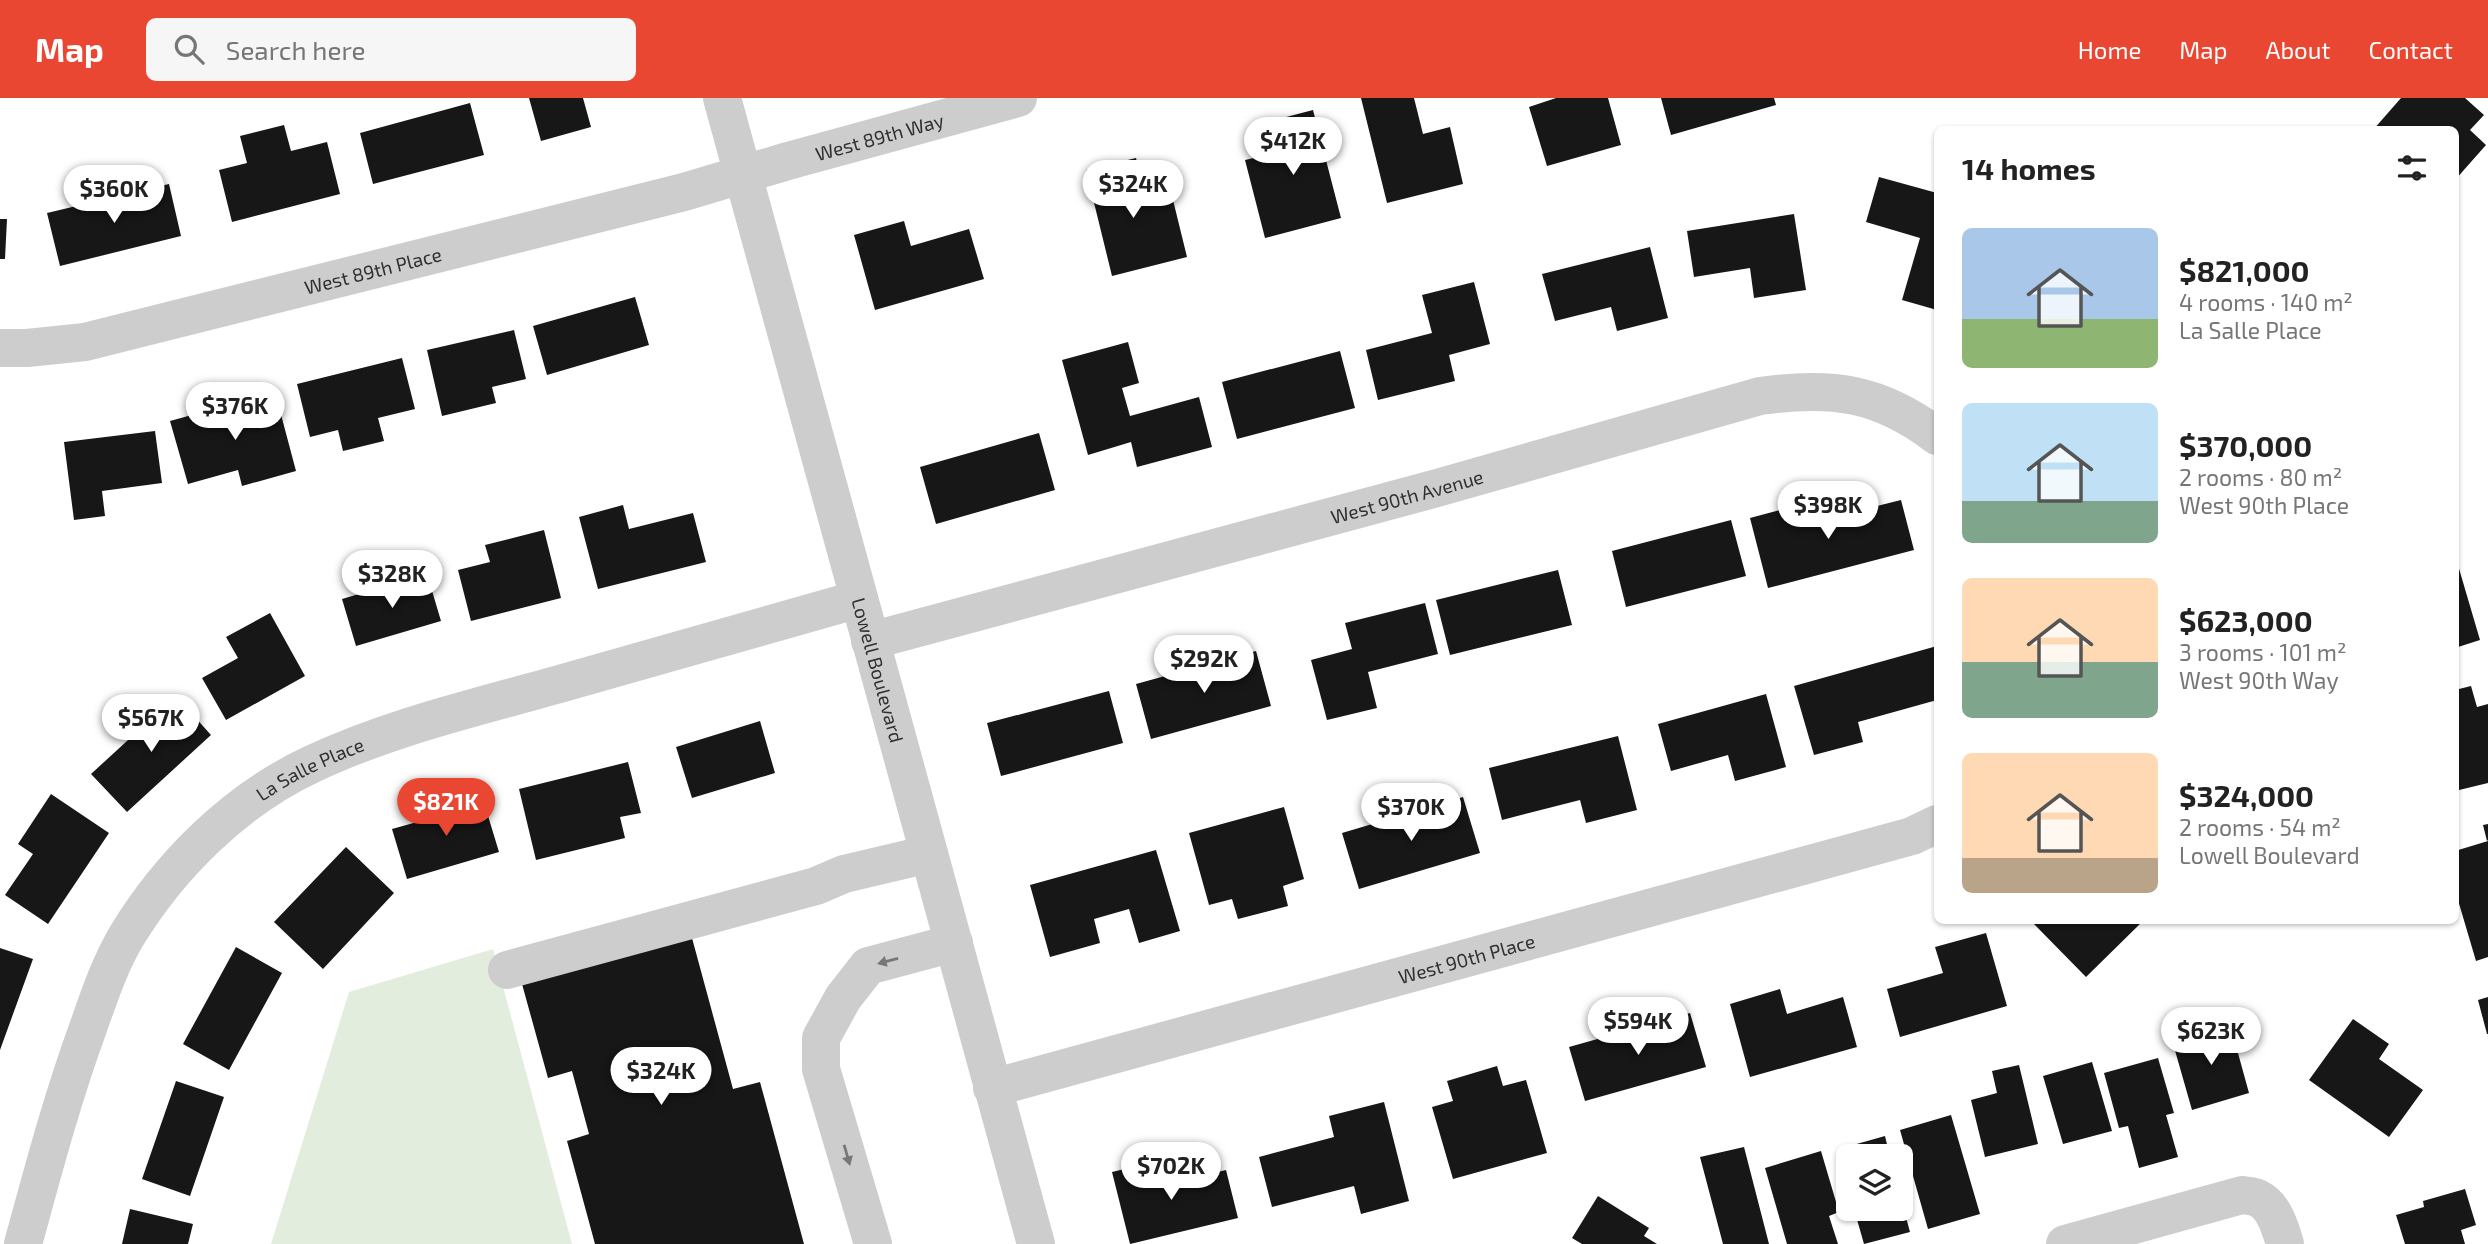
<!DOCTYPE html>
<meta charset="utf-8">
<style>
body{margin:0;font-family:"Exo 2",sans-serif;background:#f6f6f6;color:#222;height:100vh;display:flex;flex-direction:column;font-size:26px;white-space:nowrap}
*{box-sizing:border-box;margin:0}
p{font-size:23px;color:#767676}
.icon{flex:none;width:38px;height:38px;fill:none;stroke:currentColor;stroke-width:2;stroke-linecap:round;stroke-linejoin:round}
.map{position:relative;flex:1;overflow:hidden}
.panel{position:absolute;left:1934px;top:28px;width:525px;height:798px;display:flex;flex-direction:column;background:#fff;border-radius:10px;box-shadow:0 2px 5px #0004}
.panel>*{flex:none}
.fabs{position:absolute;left:1836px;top:1046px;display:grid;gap:14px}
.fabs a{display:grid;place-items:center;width:77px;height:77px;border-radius:10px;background:#fff;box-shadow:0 2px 5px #0004;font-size:35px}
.price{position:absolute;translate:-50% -60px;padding:0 16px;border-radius:24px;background:#fff;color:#222;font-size:23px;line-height:46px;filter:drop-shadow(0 2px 4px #0008)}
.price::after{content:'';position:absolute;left:50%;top:42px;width:21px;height:16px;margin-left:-10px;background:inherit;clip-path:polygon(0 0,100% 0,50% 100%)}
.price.on{background:#e94731;color:#fff}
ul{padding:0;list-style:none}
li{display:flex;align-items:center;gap:21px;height:175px;padding:0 28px}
li span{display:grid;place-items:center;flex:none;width:196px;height:140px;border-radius:10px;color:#555}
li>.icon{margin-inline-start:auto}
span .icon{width:84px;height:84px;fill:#fffc;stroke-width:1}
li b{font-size:30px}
h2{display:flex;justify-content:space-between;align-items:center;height:84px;padding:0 28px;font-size:30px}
header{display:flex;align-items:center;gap:42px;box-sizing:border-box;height:98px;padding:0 35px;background:#e94731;color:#fff}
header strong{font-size:33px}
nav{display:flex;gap:38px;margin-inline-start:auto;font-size:24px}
.search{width:490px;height:63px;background:#f6f6f6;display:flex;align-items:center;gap:18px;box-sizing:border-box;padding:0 24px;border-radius:10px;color:#767676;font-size:26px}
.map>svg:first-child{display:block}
.green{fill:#e3edde}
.building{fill:#171717}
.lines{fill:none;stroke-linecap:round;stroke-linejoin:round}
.minor{stroke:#cdcdcd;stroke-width:38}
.oneway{fill:#777}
.labels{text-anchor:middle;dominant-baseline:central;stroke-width:7;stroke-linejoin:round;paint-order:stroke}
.street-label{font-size:19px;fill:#303030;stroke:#fff}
</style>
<header>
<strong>Map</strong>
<div class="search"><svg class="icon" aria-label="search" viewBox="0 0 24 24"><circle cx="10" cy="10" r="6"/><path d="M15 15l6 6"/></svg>Search here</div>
<nav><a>Home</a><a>Map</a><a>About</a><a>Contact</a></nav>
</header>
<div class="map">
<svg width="2488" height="1146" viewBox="0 0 2488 1146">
<rect width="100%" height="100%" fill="#fff"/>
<path class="green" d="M493 851 572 1146H271L349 894Z"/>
<path class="building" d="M529 0H583L591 29 541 43Z
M1361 0H1414L1423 36 1450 29 1463 86 1387 105Z
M1556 0H1608L1621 47 1547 68 1529 9Z
M1661 0H1774L1776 7 1671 37Z
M2401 0H2465L2484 17 2470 32 2486 47 2455 82V32H2373Z
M470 5 484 57 373 86 360 35Z
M1313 12 1341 120 1265 140 1245 62 1271 56 1263 25Z
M284 27 291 53 327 44 340 96 232 124 219 72 247 65 240 38Z
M1136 60 1148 108 1173 102 1187 159 1112 178 1086 72Z
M1879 79 1937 95V212L1902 202 1920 140 1866 124Z
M169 86 181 138 60 168 47 115Z
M1794 116 1806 192 1754 200 1750 170 1694 179 1687 133Z
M0 121H7L5 161H0Z
M904 123 911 148 969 131 984 181 875 212 854 137Z
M1650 149 1668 220 1617 233 1611 209 1555 223 1542 176Z
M1474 184 1490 246 1449 257 1455 283 1378 302 1366 252 1432 235 1422 197Z
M635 199 649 247 547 277 533 228Z
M514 232 526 281 492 289 496 305 442 318 427 252Z
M1128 244 1139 285 1122 290 1130 318 1199 299 1212 349 1137 369 1131 344 1088 357 1062 262Z
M1340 253 1355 310 1237 341 1222 284Z
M402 260 415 311 378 320 384 343 343 353 338 332 310 339 297 286Z
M275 294 296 373 242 388 238 372 188 386 170 323Z
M155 333 162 385 102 393 105 418 74 422 64 344Z
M1039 335 1055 392 936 426 920 369Z
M1901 402 1914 452 1768 490 1750 420 1799 407 1805 426Z
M623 407 629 431 693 415 706 464 598 491 579 419Z
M1731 422 1746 478 1626 509 1612 453Z
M544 432 561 500 471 523 458 472 490 464 485 447Z
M2455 457 2480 542 2455 550Z
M1558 472 1572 527 1450 557 1436 502Z
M427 476 441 523 356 548 342 501Z
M1425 505 1438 556 1368 574 1377 610 1327 622 1311 562 1352 551 1345 525Z
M270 515 305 578 226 622 202 580 238 560 226 539Z
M1937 548V602L1858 624 1863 644 1814 657 1794 588Z
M1256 553 1271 608 1151 641 1136 586Z
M2471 588 2477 609 2488 606V685L2455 693V592Z
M1109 593 1123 645 1001 678 987 625Z
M1766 596 1786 669 1735 683 1728 657 1671 673 1658 626Z
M176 598 211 637 127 714 91 676Z
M760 623 775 675 692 700 676 649Z
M1618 638 1637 712 1586 725 1580 702 1502 722 1489 670Z
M628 664 641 715 620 719 625 740 536 762 519 691Z
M51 696 109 735 48 826 5 797 33 756 18 746Z
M482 698 499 754 407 781 392 731 417 724 415 717Z
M1463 699 1480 755 1359 791 1342 735Z
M1284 709 1304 781 1283 788 1288 808 1238 821 1232 801 1209 807 1189 735Z
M2488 726V742L2487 743 2483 727Z
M2488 743V859L2476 863 2455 792V753Z
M346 749 394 795 323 871 274 824Z
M1156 752 1180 833 1139 845 1129 811 1094 821 1100 845 1050 859 1030 787Z
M2035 822H2144L2086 879 2033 825Z
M1986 835 2007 908 1900 939 1887 891 1943 875 1935 849Z
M692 840 733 991 760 984 804 1146H595L567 1043 589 1036 572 973 548 980 522 886Z
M236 849 282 875 229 972 183 946Z
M0 850 33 861 0 952Z
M1780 891 1787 916 1843 899 1857 949 1750 979 1730 906Z
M2488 899V936H2487L2478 902Z
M1690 915 1706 969 1585 1003 1569 949Z
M2353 921 2389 946 2379 961 2423 992 2389 1039 2309 982Z
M2230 926 2249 995 2192 1012 2172 942Z
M2158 960 2174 1015 2166 1017 2178 1059 2139 1070 2128 1028 2119 1030 2104 975Z
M2092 964 2112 1033 2063 1046 2043 978Z
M2019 967 2038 1046 1985 1059 1971 1002 1997 995 1992 973Z
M1497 968 1503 988 1526 982 1547 1055 1453 1081 1432 1009 1453 1003 1447 983Z
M176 983 224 999 190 1098 142 1081Z
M1384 1004 1409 1103 1361 1116 1354 1088 1272 1109 1259 1059 1334 1039 1329 1018Z
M1951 1017 1980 1116 1928 1131 1900 1032Z
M1885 1038 1890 1059H1848L1847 1083 1839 1051Z
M1744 1049 1769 1146H1723L1700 1059Z
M1821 1053 1839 1114 1829 1118 1838 1146H1787L1765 1070Z
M1162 1062 1168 1086 1226 1072 1238 1120 1130 1146 1112 1074Z
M2465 1091 2476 1127 2461 1132 2465 1146H2405L2396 1117 2424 1109 2423 1103Z
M1598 1098 1649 1130 1644 1138 1657 1146H1582L1572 1140Z
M1901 1101 1910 1134 1864 1146 1854 1111H1900Z
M130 1111 193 1126 188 1146H122Z"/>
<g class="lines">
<g class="minor">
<path id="s1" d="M722 0 1036 1146"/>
<path id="s2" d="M0 250H27L85 244 684 94 788 63 1018 0"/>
<path id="s3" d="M870 543 1437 390 1760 298C1831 288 1879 294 1937 338"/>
<path d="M507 872 816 788 844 776 929 756"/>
<path id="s4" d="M992 990 1912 738 1937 726"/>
<path id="s5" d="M23 1146C43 1073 62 1001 88 930 99 899 109 868 126 839 169 768 234 703 310 667 390 629 478 609 563 585 662 557 760 529 859 501"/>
<path d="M873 1146 821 971V940L843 900 868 868 954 845"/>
<path d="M2065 1146 2242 1097C2247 1098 2255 1098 2259 1101 2274 1108 2281 1132 2285 1146"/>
</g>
</g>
<defs><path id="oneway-solid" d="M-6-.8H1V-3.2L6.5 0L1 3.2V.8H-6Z" transform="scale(1.75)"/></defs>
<g class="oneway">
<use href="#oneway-solid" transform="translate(888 863) rotate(165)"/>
<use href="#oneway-solid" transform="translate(847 1057) rotate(74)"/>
</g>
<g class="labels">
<g class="street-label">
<text stroke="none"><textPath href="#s2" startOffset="906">West 89th Way</textPath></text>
<text stroke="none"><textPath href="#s2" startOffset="382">West 89th Place</textPath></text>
<text stroke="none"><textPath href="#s3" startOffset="556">West 90th Avenue</textPath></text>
<text stroke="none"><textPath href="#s1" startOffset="593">Lowell Boulevard</textPath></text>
<text stroke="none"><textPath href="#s5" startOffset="578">La Salle Place</textPath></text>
<text stroke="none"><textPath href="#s4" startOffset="492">West 90th Place</textPath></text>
</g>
</g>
</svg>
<div class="fabs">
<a><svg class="icon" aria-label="layers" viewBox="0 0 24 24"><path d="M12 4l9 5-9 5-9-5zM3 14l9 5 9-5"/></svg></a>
</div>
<b class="price" style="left:1293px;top:79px">$412K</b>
<b class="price" style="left:1133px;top:122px">$324K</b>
<b class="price" style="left:114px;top:127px">$360K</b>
<b class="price" style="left:235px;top:344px">$376K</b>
<b class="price" style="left:1828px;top:443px">$398K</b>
<b class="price" style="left:392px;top:512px">$328K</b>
<b class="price" style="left:1204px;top:597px">$292K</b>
<b class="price" style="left:151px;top:656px">$567K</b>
<b class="price on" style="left:446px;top:740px">$821K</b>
<b class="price" style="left:1411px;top:745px">$370K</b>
<b class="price" style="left:1638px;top:959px">$594K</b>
<b class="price" style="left:2211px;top:969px">$623K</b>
<b class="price" style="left:661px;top:1009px">$324K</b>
<b class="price" style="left:1171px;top:1104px">$702K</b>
<section class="panel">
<h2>14 homes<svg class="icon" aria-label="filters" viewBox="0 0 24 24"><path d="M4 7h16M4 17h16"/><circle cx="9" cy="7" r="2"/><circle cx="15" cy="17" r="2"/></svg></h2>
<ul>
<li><span style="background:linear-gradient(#a9c7e8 65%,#8fb573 0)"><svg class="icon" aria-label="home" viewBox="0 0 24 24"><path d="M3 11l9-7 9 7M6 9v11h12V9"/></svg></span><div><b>$821,000</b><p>4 rooms · 140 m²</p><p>La Salle Place</p></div></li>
<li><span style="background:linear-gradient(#bfe0f5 70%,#7fa58c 0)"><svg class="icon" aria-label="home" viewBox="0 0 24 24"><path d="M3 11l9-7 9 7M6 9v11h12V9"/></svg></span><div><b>$370,000</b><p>2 rooms · 80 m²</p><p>West 90th Place</p></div></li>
<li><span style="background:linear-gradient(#ffd9b3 60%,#7fa58c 0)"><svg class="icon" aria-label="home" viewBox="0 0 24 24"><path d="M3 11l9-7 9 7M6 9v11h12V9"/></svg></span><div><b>$623,000</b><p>3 rooms · 101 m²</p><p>West 90th Way</p></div></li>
<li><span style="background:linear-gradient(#ffd9b3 75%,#b9a48a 0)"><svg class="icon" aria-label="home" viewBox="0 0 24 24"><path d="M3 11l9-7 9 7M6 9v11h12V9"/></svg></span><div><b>$324,000</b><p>2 rooms · 54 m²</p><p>Lowell Boulevard</p></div></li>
</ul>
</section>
</div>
